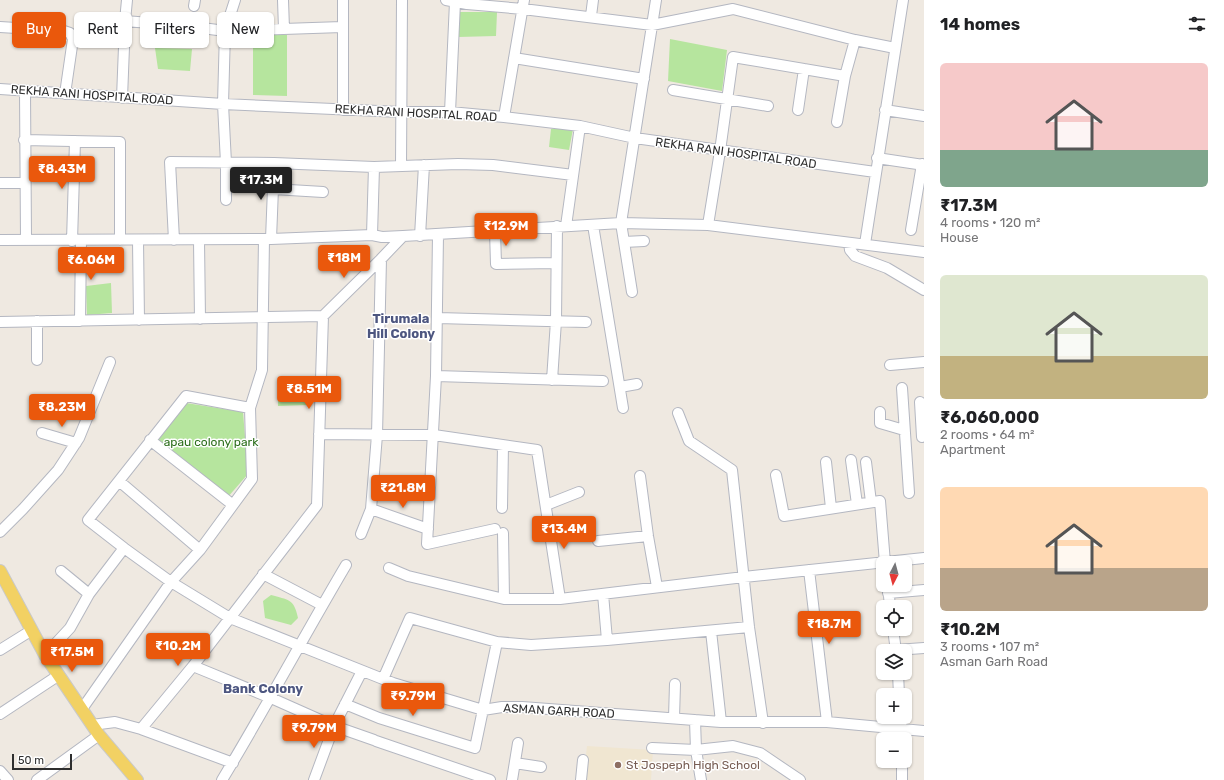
<!DOCTYPE html>
<meta charset="utf-8">
<style>
body{margin:0;font-family:Rubik,sans-serif;background:#f6f6f6;color:#202124;height:100vh;display:flex;flex-direction:column;font-size:15px;white-space:nowrap}
*{box-sizing:border-box;margin:0}
p{font-size:13px;color:#757577}
.icon{flex:none;width:22px;height:22px;fill:none;stroke:currentColor;stroke-width:2;stroke-linecap:round;stroke-linejoin:round}
.map{position:relative;flex:1;overflow:hidden}
.sheet{display:flex;flex-direction:column;background:#fff;width:300px}
.sheet>*{flex:none}
.hud{position:absolute;left:12px;top:12px;width:380px;height:36px;display:flex;gap:8px}
.needle{width:26px;rotate:186deg}
.controls{position:absolute;left:876px;top:556px;display:grid;gap:8px}
.controls a{display:grid;place-items:center;width:36px;height:36px;border-radius:6px;background:#fff;box-shadow:0 1px 3px #0004;font-size:20px}
.scale{position:absolute;left:12px;bottom:10px;width:60px;box-sizing:border-box;padding-left:4px;border:2px solid #2e2e2e;border-top:0;font-size:11px;line-height:14px;white-space:nowrap;color:#2e2e2e;-webkit-text-stroke:3px #fff;paint-order:stroke}
.price{position:absolute;translate:-50% -34px;padding:0 9px;border-radius:4px;background:#ea580c;color:#fff;font-size:13px;line-height:26px;filter:drop-shadow(0 1px 2px #0008)}
.price::after{content:'';position:absolute;left:50%;top:24px;width:12px;height:9px;margin-left:-6px;background:inherit;clip-path:polygon(0 0,100% 0,50% 100%)}
.price.selected{background:#222;color:#fff}
ul{padding:0;list-style:none}
li{display:grid;align-content:center;gap:8px;height:212px;padding:0 16px}
li span{display:grid;place-items:center;height:124px;border-radius:6px;color:#555}
li>.icon{margin-inline-start:auto}
span .icon{width:72px;height:72px;fill:#fffc;stroke-width:1}
li b{font-size:17px}
h2{display:flex;justify-content:space-between;align-items:center;height:48px;padding:0 16px;font-size:17px}
.pill{padding:0 14px;border-radius:6px;background:#fff;box-shadow:0 1px 3px #0004;font-size:14px;line-height:36px}
.pill.selected{background:#ea580c;color:#fff}
main{display:flex;flex:1;min-height:0}
.map>svg:first-child{display:block}
.education{fill:#f0e6d1}
.green{fill:#b6e59e}
.lines{fill:none;stroke-linecap:round;stroke-linejoin:round}
.minor-casing{stroke:#b4b7c1;stroke-width:12}
.major-casing{stroke:#c9c9c9;stroke-width:14}
.minor{stroke:#fff;stroke-width:10}
.major{stroke:#f2d163;stroke-width:12}
.education-dot{fill:#8d6e63;stroke:#fff;stroke-width:1.5}
.labels{text-anchor:middle;dominant-baseline:central;stroke-width:3;stroke-linejoin:round;paint-order:stroke}
.street-label{font-size:12px;fill:#2e2e2e;stroke:#fff}
.park-label{font-size:12px;fill:#2c6e1b;stroke:#fff}
.education-label{font-size:12px;fill:#785e54;stroke:#fff;text-anchor:start}
.neighbourhood-label{font-size:13px;font-weight:bold;fill:#4d5680;stroke:#fff}
</style>
<main>
<div class="map">
<svg width="924" height="780" viewBox="0 0 924 780">
<rect width="100%" height="100%" fill="#efe9e1"/>
<path class="education" d="M587 746 653 750 651 780H583Z"/>
<path class="green" d="M458 12H497L496 36 458 37Z
M253 33 287 35V96L253 95Z
M670 39 727 50 722 91 668 81Z
M155 48 192 49 190 71 158 69Z
M551 129H573L569 150 549 147Z
M111 283 112 313 87 315 86 286Z
M278 392 308 394V405L278 406Z
M186 403 243 412 248 474 227 498 156 441Z
M271 595C288 600 294 598 298 618L291 625 265 618 263 601Z"/>
<g class="lines">
<g class="minor-casing">
<path id="minor" d="M283 0 284 29
M446 0 467 4 523 9 652 25 733 9 855 40 895 48
M194 6 195 0
M591 16 593 0
M125 21 127 0
M0 27 64 31 70 33 73 39 65 94
M514 58 644 79
M0 89 223 104 401 112H450L504 117 580 126 635 138 875 172
M673 90 768 106
M25 91 26 239
M122 98 125 21 187 26 225 31 342 27
M343 110V0
M798 110 804 69
M885 110 924 116
M450 112 455 2
M504 117 524 0
M837 122 845 76 855 40
M24 140 120 142V240
M877 158 924 165
M401 166 402 0
M0 183H25
M273 189 323 192
M226 200V163L223 104 225 31 235 0
M593 225 623 408
M708 225 720 151 733 57 845 76
M566 226 580 126
M911 230 922 164
M495 231 496 264 556 263
M372 235 374 167
M438 235 436 376 427 544 495 529
M420 236 424 165
M271 239 274 163
M0 240 271 239 372 235 382 237 403 236 621 223 708 225 924 252
M138 240 139 320
M174 240 170 162 274 163 374 167 458 164 493 165 573 175
M199 240 200 319
M72 241 75 141
M624 242 644 241
M849 243 850 250 855 256 887 268 924 290
M865 244 903 0
M632 292 621 223 656 0
M438 318 586 322
M37 321V360
M80 321 81 241
M0 322 323 316 381 259
M890 365 924 362
M436 376 603 381
M552 380 556 321 557 226
M620 387 637 384
M902 388 909 493
M920 402 922 437
M880 412V423L904 430
M678 413 689 441 732 470 749 627 763 723
M42 433 76 443
M319 434 434 435 537 450 560 599
M150 440 233 505
M851 460 857 504
M826 462 831 508
M866 462 871 502
M776 475 784 516 880 501 885 563
M640 476 648 536 657 587
M119 481 200 550
M546 505 579 492
M502 508 503 445
M371 509 428 529
M0 532 23 509 58 470 79 438 110 362
M503 533 504 599
M361 534 371 509 377 435 381 259 403 236
M598 541 648 536
M124 548 88 520 186 396 250 408
M389 568 408 576 504 599H560L744 577 924 558
M809 570 827 722
M61 571 89 594
M263 574 322 605
M888 585 890 607
M888 593 924 590
M603 594 607 640
M893 629 896 651
M711 631 721 722
M0 650 32 630
M896 650 924 648
M45 655 70 628 89 594 124 548 171 582 230 618 393 683 483 710 502 707H522L721 722H827L924 731
M193 666 271 698 334 726 374 740
M898 673 899 695
M383 679 410 618 497 642 531 645 607 640 749 627
M345 704 379 718 475 748 497 642
M82 709 171 582 200 550 252 479 250 408 262 370 264 239
M0 714 59 675
M901 717 902 739
M674 718 675 684
M695 720 696 750 701 780
M92 725 115 722 141 729 233 763
M141 729 193 666 317 505 323 316
M376 741 490 780
M652 748 696 750 733 746 760 753 800 780
M902 761V780
M515 763 541 767
M0 771 8 780
M37 780 99 735
M222 780C265 709 304 636 346 565
M314 780 334 726 362 671
M512 780 518 743
M581 780 583 760"/>
</g>
<g class="major-casing">
<path id="major" d="M0 571 45 655 99 735 137 780"/>
</g>
<use href="#minor" class="minor"/>
<use href="#major" class="major"/>
</g>
<circle class="education-dot" cx="618" cy="765" r="4"/>
<g class="labels">
<g class="street-label">
<text transform="translate(92 95) rotate(4)">REKHA RANI HOSPITAL ROAD</text>
<text transform="translate(416 113) rotate(3)">REKHA RANI HOSPITAL ROAD</text>
<text transform="translate(736 153) rotate(8)">REKHA RANI HOSPITAL ROAD</text>
<text transform="translate(559 711) rotate(3)">ASMAN GARH ROAD</text>
</g>
<g class="park-label">
<text x="211" y="442">apau colony park</text>
</g>
<g class="education-label">
<text x="626" y="765">St Jospeph High School</text>
</g>
<g class="neighbourhood-label">
<text x="401" y="318">Tirumala<tspan x="401" dy="15">Hill Colony</tspan></text>
<text x="263" y="688">Bank Colony</text>
</g>
</g>
</svg>
<div class="controls">
<a><svg class="needle" viewBox="-14 -14 28 28"><path d="M0-13l5 13h-10z" fill="#e53935"/><path d="M0 13l5-13h-10z" fill="#757577"/></svg></a>
<a><svg class="icon" aria-label="locate" viewBox="0 0 24 24"><circle cx="12" cy="12" r="6"/><path d="M12 2v4M12 18v4M2 12h4M18 12h4"/></svg></a>
<a><svg class="icon" aria-label="layers" viewBox="0 0 24 24"><path d="M12 4l9 5-9 5-9-5zM3 14l9 5 9-5"/></svg></a>
<a>+</a>
<a>−</a>
</div>
<div class="scale">50 m</div>
<b class="price" style="left:62px;top:190px">₹8.43M</b>
<b class="price selected" style="left:261px;top:201px">₹17.3M</b>
<b class="price" style="left:506px;top:247px">₹12.9M</b>
<b class="price" style="left:344px;top:279px">₹18M</b>
<b class="price" style="left:91px;top:281px">₹6.06M</b>
<b class="price" style="left:309px;top:410px">₹8.51M</b>
<b class="price" style="left:62px;top:428px">₹8.23M</b>
<b class="price" style="left:403px;top:509px">₹21.8M</b>
<b class="price" style="left:564px;top:550px">₹13.4M</b>
<b class="price" style="left:829px;top:645px">₹18.7M</b>
<b class="price" style="left:178px;top:667px">₹10.2M</b>
<b class="price" style="left:72px;top:673px">₹17.5M</b>
<b class="price" style="left:413px;top:717px">₹9.79M</b>
<b class="price" style="left:314px;top:749px">₹9.79M</b>
<div class="hud">
<a class="pill selected">Buy</a>
<a class="pill">Rent</a>
<a class="pill">Filters</a>
<a class="pill">New</a>
</div>
</div>
<section class="sheet">
<h2>14 homes<svg class="icon" aria-label="filters" viewBox="0 0 24 24"><path d="M4 7h16M4 17h16"/><circle cx="9" cy="7" r="2"/><circle cx="15" cy="17" r="2"/></svg></h2>
<ul>
<li><span style="background:linear-gradient(#f6c9c9 70%,#7fa58c 0)"><svg class="icon" aria-label="home" viewBox="0 0 24 24"><path d="M3 11l9-7 9 7M6 9v11h12V9"/></svg></span><div><b>₹17.3M</b><p>4 rooms · 120 m²</p><p>House</p></div></li>
<li><span style="background:linear-gradient(#dfe7d0 65%,#c2b280 0)"><svg class="icon" aria-label="home" viewBox="0 0 24 24"><path d="M3 11l9-7 9 7M6 9v11h12V9"/></svg></span><div><b>₹6,060,000</b><p>2 rooms · 64 m²</p><p>Apartment</p></div></li>
<li><span style="background:linear-gradient(#ffd9b3 65%,#b9a48a 0)"><svg class="icon" aria-label="home" viewBox="0 0 24 24"><path d="M3 11l9-7 9 7M6 9v11h12V9"/></svg></span><div><b>₹10.2M</b><p>3 rooms · 107 m²</p><p>Asman Garh Road</p></div></li>
</ul>
</section>
</main>
